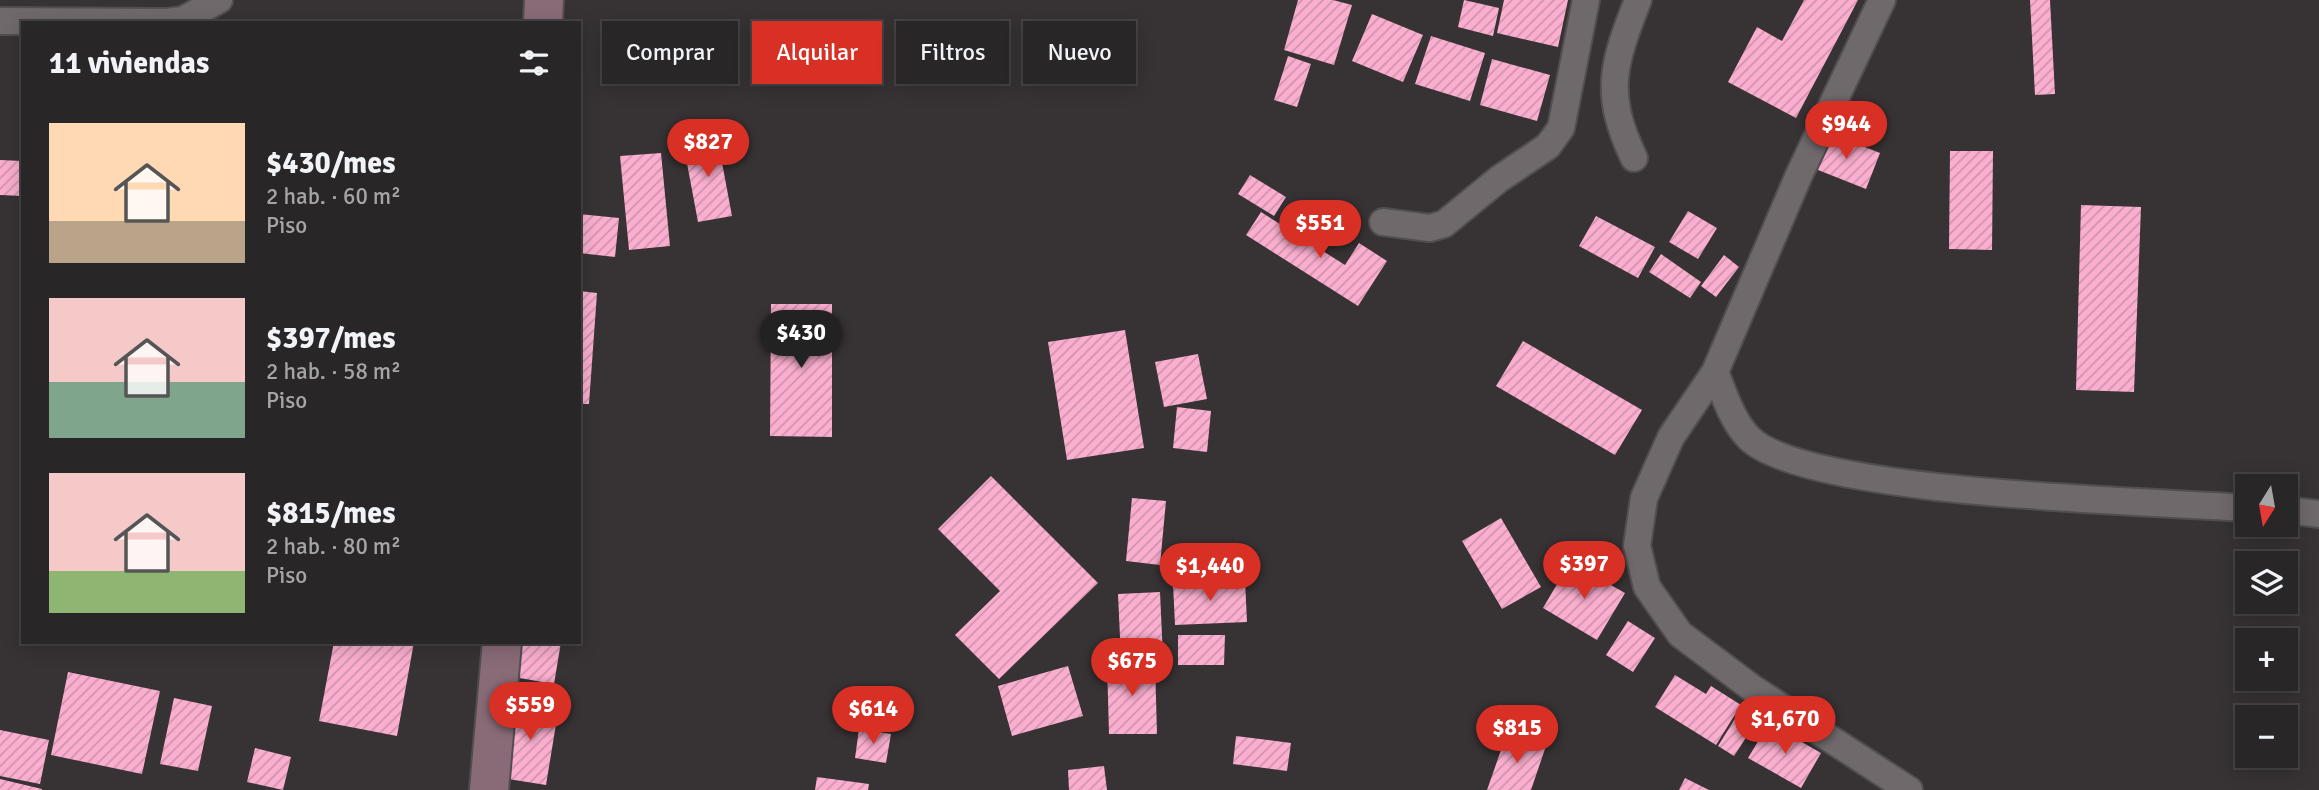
<!DOCTYPE html>
<html lang="es">
<meta charset="utf-8">
<style>
body{margin:0;font-family:Signika,sans-serif;background:#353233;color:#f1f3f6;height:100vh;display:flex;flex-direction:column;font-size:26px;white-space:nowrap}
*{box-sizing:border-box;margin:0}
p{font-size:23px;color:#a5a5a7}
.icon{flex:none;width:38px;height:38px;fill:none;stroke:currentColor;stroke-width:2;stroke-linecap:round;stroke-linejoin:round}
.map{position:relative;flex:1;overflow:hidden}
.details{position:absolute;left:21px;top:21px;width:560px;height:623px;display:flex;flex-direction:column;background:#292627;border-radius:0px;box-shadow:0 4px 18px #0003,0 0 0 2px #454344}
.details>*{flex:none}
.top-card{position:absolute;left:602px;top:21px;width:665px;height:63px;display:flex;gap:14px}
.needle{width:46px;rotate:191deg}
.controls{position:absolute;left:2235px;top:474px;display:grid;gap:14px}
.controls a{display:grid;place-items:center;width:63px;height:63px;border-radius:0px;background:#292627;box-shadow:0 4px 18px #0003,0 0 0 2px #454344;font-size:35px}
.price{position:absolute;translate:-50% -60px;padding:0 16px;border-radius:24px;background:#d93025;color:#fff;font-size:23px;line-height:46px;filter:drop-shadow(0 2px 4px #0008)}
.price::after{content:'';position:absolute;left:50%;top:42px;width:21px;height:16px;margin-left:-10px;background:inherit;clip-path:polygon(0 0,100% 0,50% 100%)}
.price.active{background:#222;color:#fff}
ul{padding:0;list-style:none}
li{display:flex;align-items:center;gap:21px;height:175px;padding:0 28px}
li span{display:grid;place-items:center;flex:none;width:196px;height:140px;border-radius:0px;color:#555}
li>.icon{margin-inline-start:auto}
span .icon{width:84px;height:84px;fill:#fffc;stroke-width:1}
li b{font-size:30px}
h2{display:flex;justify-content:space-between;align-items:center;height:84px;padding:0 28px;font-size:30px}
.pill{padding:0 24px;border-radius:0px;background:#292627;box-shadow:0 4px 18px #0003,0 0 0 2px #454344;font-size:24px;line-height:63px}
.pill.active{background:#d93025;color:#fff}
.map>svg:first-child{display:block}
.building{fill:url(#building-hatch)}
.lines{fill:none;stroke-linecap:round;stroke-linejoin:round}
.street-casing{stroke:#524e4f;stroke-width:30}
.secondary-casing{stroke:#524e4f;stroke-width:42}
.street{stroke:#6f696b;stroke-width:26}
.secondary{stroke:#896b78;stroke-width:38}
</style>
<div class="map">
<svg width="2319" height="790" viewBox="0 0 2319 790">
<defs>
<pattern id="building-hatch" width="6" height="6" patternUnits="userSpaceOnUse" patternTransform="scale(1.75)"><rect width="6" height="6" fill="#fbaecf"/><path d="M-1 1l2-2M0 6l6-6M5 7l2-2" fill="none" stroke="#ce94ac"/></pattern>
</defs>
<rect width="100%" height="100%" fill="#373234"/>
<path class="building" d="M1298 0H1333L1352 5 1334 65 1284 50Z
M1464 0 1499 8 1493 36 1458 27Z
M1504 0H1568L1558 47 1497 33Z
M1804 0H1858L1796 118 1728 82 1757 27 1782 41Z
M2030 0H2050L2055 94 2035 95Z
M1372 14 1423 35 1403 82 1352 61Z
M1431 36 1485 53 1470 101 1415 84Z
M1288 56 1311 64 1297 107 1274 100Z
M1492 59 1550 75 1537 121 1480 105Z
M1827 132 1880 153 1866 189 1813 168Z
M717 136 732 216 698 222 683 142Z
M1950 151H1993L1992 250 1949 249Z
M661 153 670 246 629 250 620 156Z
M0 160 23 161V196L0 195Z
M1250 175 1286 197 1274 216 1238 194Z
M2081 205 2141 207 2134 392 2076 390Z
M1688 211 1717 228 1698 259 1669 242Z
M1261 212 1345 265 1359 243 1387 261 1358 306 1246 235Z
M579 214 619 218 615 257 579 253Z
M1596 216 1655 247 1638 278 1579 246Z
M1661 254 1701 282 1690 298 1649 272Z
M1724 255 1739 267 1716 297 1701 286Z
M579 291 597 293 589 404H579Z
M771 304H832V437L770 436Z
M1125 330 1144 448 1067 460 1048 342Z
M1523 341 1642 410 1615 455 1496 386Z
M1198 354 1207 399 1164 407 1155 362Z
M1177 407 1211 411 1207 452 1173 448Z
M991 476 1098 583 999 679 955 635 1000 591 938 529Z
M1132 498 1166 501 1160 565 1126 561Z
M1501 518 1541 587 1502 609 1462 541Z
M1570 562 1625 593 1597 640 1543 608Z
M1245 580 1247 622 1175 625 1173 584Z
M1160 592 1163 657 1121 659 1118 594Z
M1628 621 1655 638 1633 672 1606 655Z
M1178 635H1225L1224 665H1178Z
M334 642H414L397 736 319 721Z
M508 642H561L554 684 502 675Z
M1107 663H1155L1157 734H1109Z
M1068 666 1083 716 1012 736 998 686Z
M68 672 160 691 142 774 51 755Z
M1675 675 1706 694 1711 686 1741 705 1716 745 1655 707Z
M174 698 212 706 198 771 160 764Z
M515 699 559 706 546 785 502 778Z
M1736 717 1753 727 1734 756 1718 746Z
M1769 723 1821 753 1801 788 1748 758Z
M859 729 891 734 886 763 855 758Z
M0 730 49 740 40 784 0 776Z
M1507 733 1546 746 1531 790H1487Z
M1236 736 1291 743 1287 771 1233 764Z
M255 748 291 757 283 790 247 782Z
M1104 766 1107 790H1069L1068 770Z
M817 777 869 784 868 790H815Z
M1685 778 1709 790H1679Z
M0 779 42 789V790H0Z"/>
<g class="lines">
<g class="street-casing">
<path id="street" d="M1882 0 1799 175 1715 372 1671 437 1644 498 1637 546 1647 587 1680 634 1752 688 1909 790
M0 21 167 22 183 20 219 0
M1634 158C1603 93 1613 64 1638 0
M1383 222 1430 228 1444 224 1499 179 1548 146 1561 128 1586 0
M1715 372C1724 394 1732 421 1749 438 1807 495 2154 501 2247 508
M2286 510 2319 514"/>
</g>
<g class="secondary-casing">
<path id="secondary" d="M543 23 544 0
M489 790 502 642"/>
</g>
<use href="#street" class="street"/>
<use href="#secondary" class="secondary"/>
</g>
</svg>
<div class="controls">
<a><svg class="needle" viewBox="-14 -14 28 28"><path d="M0-13l5 13h-10z" fill="#e53935"/><path d="M0 13l5-13h-10z" fill="#a5a5a7"/></svg></a>
<a><svg class="icon" aria-label="layers" viewBox="0 0 24 24"><path d="M12 4l9 5-9 5-9-5zM3 14l9 5 9-5"/></svg></a>
<a>+</a>
<a>−</a>
</div>
<b class="price" style="left:1846px;top:161px">$944</b>
<b class="price" style="left:708px;top:179px">$827</b>
<b class="price" style="left:1320px;top:260px">$551</b>
<b class="price active" style="left:801px;top:370px">$430</b>
<b class="price" style="left:1584px;top:601px">$397</b>
<b class="price" style="left:1210px;top:603px">$1,440</b>
<b class="price" style="left:1132px;top:698px">$675</b>
<b class="price" style="left:530px;top:742px">$559</b>
<b class="price" style="left:873px;top:746px">$614</b>
<b class="price" style="left:1785px;top:756px">$1,670</b>
<b class="price" style="left:1517px;top:765px">$815</b>
<div class="top-card">
<a class="pill">Comprar</a>
<a class="pill active">Alquilar</a>
<a class="pill">Filtros</a>
<a class="pill">Nuevo</a>
</div>
<section class="details">
<h2>11 viviendas<svg class="icon" aria-label="filters" viewBox="0 0 24 24"><path d="M4 7h16M4 17h16"/><circle cx="9" cy="7" r="2"/><circle cx="15" cy="17" r="2"/></svg></h2>
<ul>
<li><span style="background:linear-gradient(#ffd9b3 70%,#b9a48a 0)"><svg class="icon" aria-label="home" viewBox="0 0 24 24"><path d="M3 11l9-7 9 7M6 9v11h12V9"/></svg></span><div><b>$430/mes</b><p>2 hab. · 60 m²</p><p>Piso</p></div></li>
<li><span style="background:linear-gradient(#f6c9c9 60%,#7fa58c 0)"><svg class="icon" aria-label="home" viewBox="0 0 24 24"><path d="M3 11l9-7 9 7M6 9v11h12V9"/></svg></span><div><b>$397/mes</b><p>2 hab. · 58 m²</p><p>Piso</p></div></li>
<li><span style="background:linear-gradient(#f6c9c9 70%,#8fb573 0)"><svg class="icon" aria-label="home" viewBox="0 0 24 24"><path d="M3 11l9-7 9 7M6 9v11h12V9"/></svg></span><div><b>$815/mes</b><p>2 hab. · 80 m²</p><p>Piso</p></div></li>
</ul>
</section>
</div>
